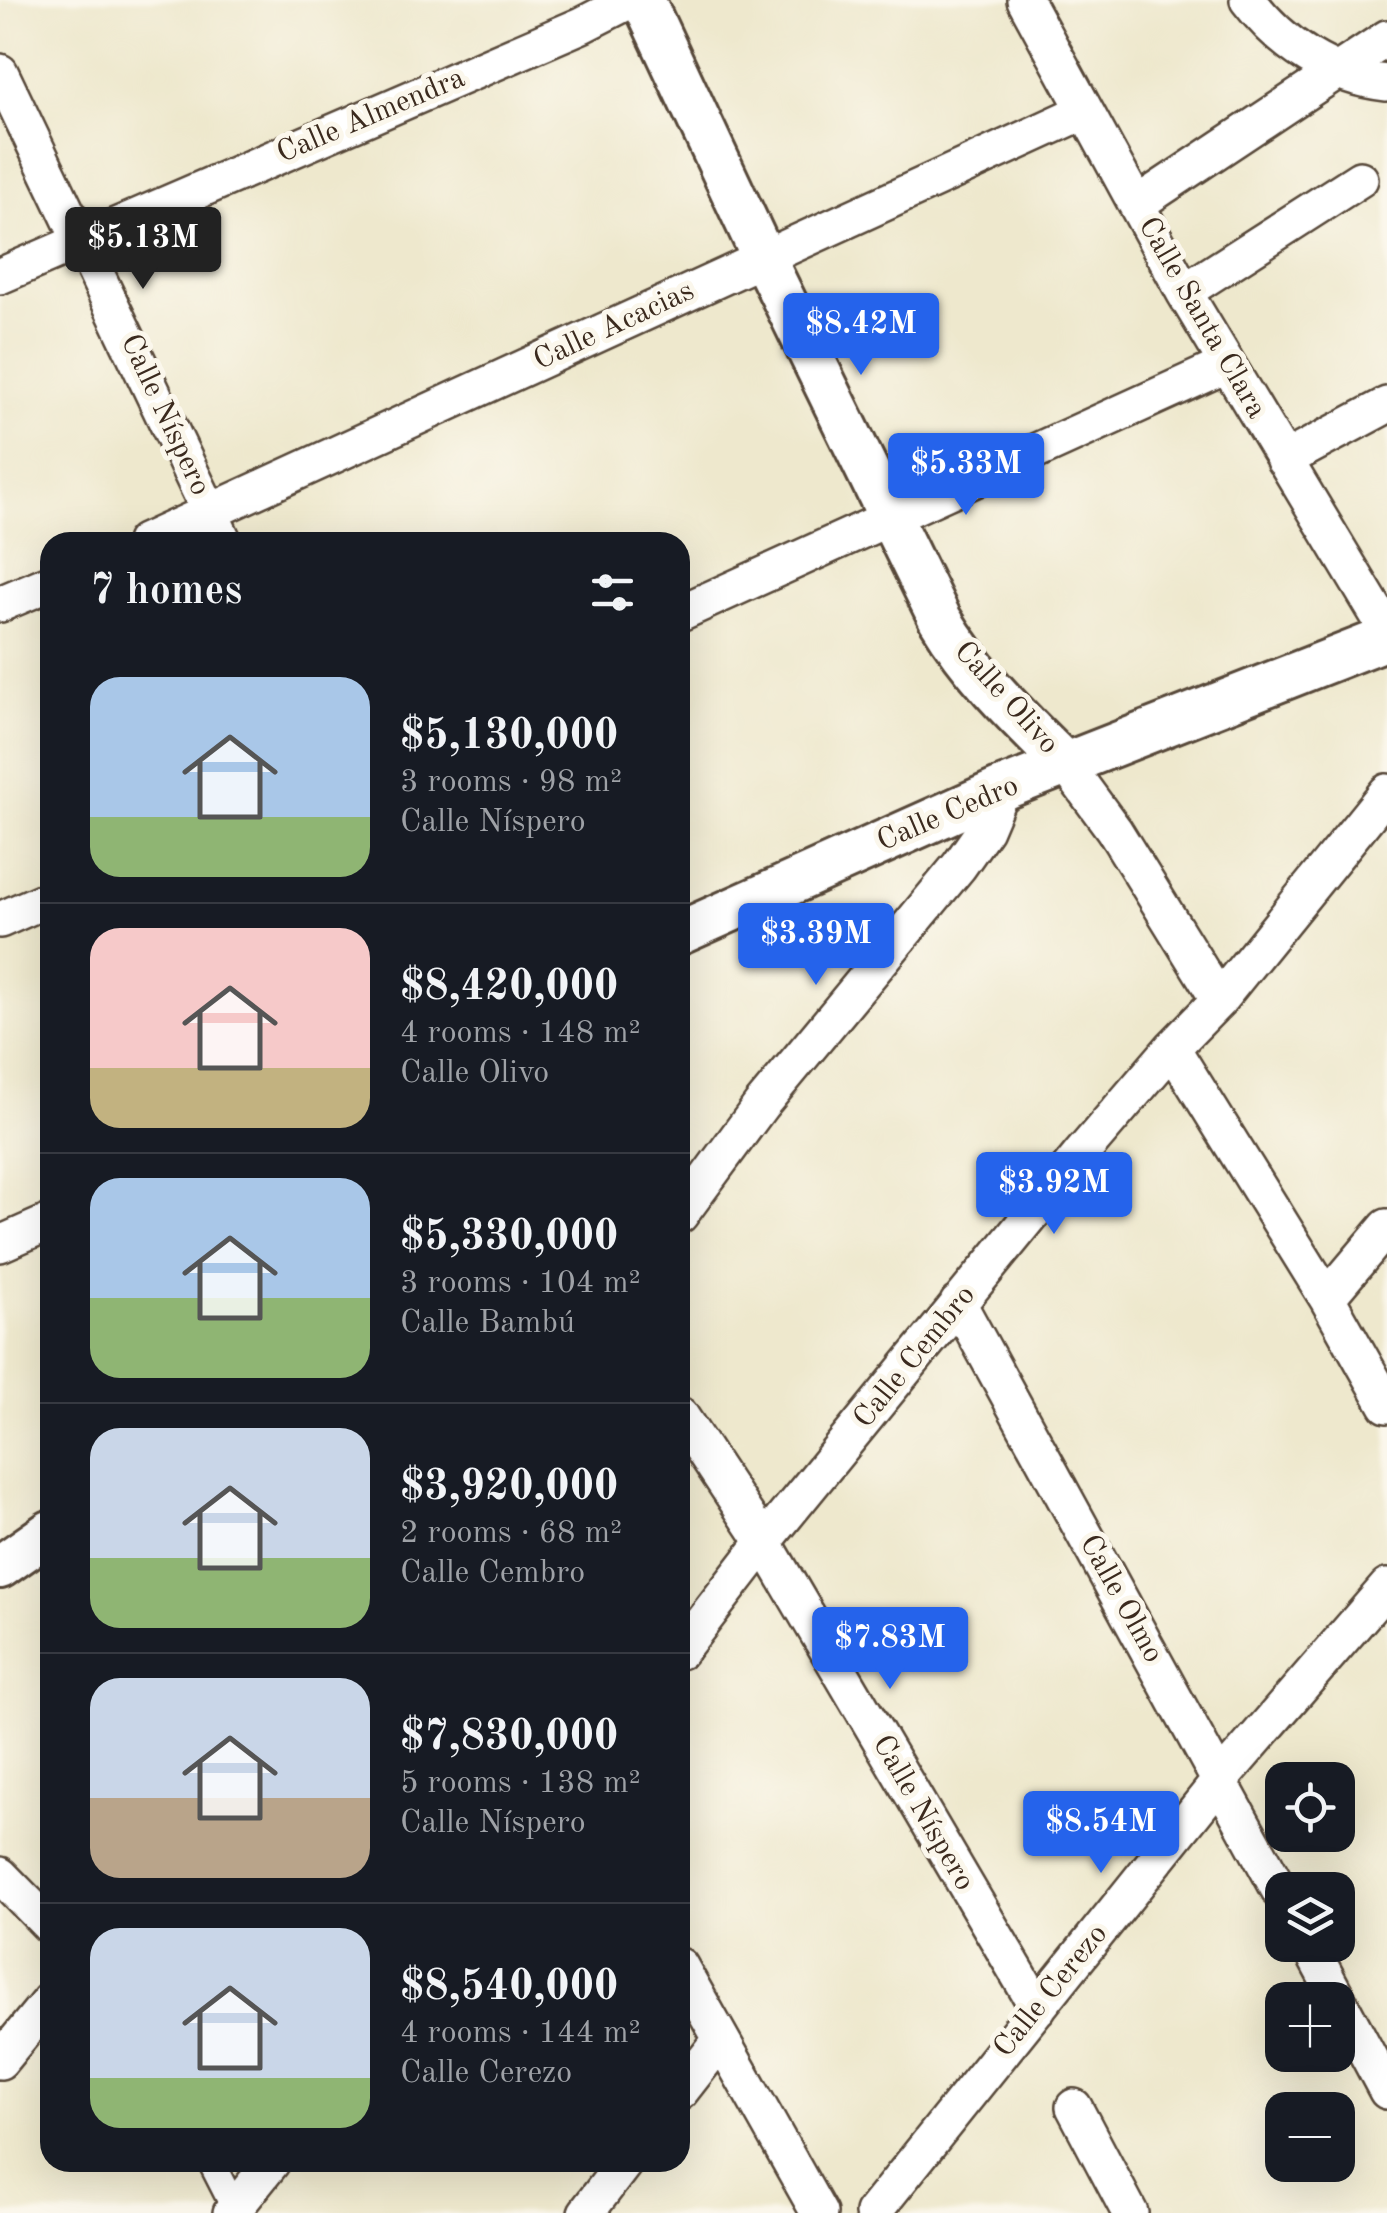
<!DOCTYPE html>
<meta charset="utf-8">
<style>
body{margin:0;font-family:"Old Standard TT",serif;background:#242831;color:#f1f3f6;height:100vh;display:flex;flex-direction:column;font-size:38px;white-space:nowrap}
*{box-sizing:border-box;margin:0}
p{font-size:32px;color:#9ea1a6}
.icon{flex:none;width:55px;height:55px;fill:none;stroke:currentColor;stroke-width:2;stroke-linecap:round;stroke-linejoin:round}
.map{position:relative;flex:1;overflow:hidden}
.details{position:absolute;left:40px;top:532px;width:650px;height:1640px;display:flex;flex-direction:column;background:#171b24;border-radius:30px;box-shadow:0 10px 40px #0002}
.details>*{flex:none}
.tools{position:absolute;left:1265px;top:1762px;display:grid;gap:20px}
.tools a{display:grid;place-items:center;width:90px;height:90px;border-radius:20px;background:#171b24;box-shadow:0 10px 40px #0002;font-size:50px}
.price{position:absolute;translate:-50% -85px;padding:0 22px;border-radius:10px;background:#2563eb;color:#fff;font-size:32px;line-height:65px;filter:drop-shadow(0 2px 5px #0008)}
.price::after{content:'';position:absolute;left:50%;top:60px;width:30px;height:22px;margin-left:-15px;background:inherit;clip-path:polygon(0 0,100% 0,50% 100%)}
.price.on{background:#222;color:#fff}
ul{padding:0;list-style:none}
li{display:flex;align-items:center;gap:30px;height:250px;padding:0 50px}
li+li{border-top:2px solid #363941}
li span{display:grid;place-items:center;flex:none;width:280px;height:200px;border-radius:30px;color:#555}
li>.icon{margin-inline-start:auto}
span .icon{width:120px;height:120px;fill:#fffc;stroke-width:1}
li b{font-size:42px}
h2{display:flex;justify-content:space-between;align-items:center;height:120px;padding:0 50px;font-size:42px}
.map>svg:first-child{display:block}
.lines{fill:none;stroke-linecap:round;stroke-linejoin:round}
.pedestrian-casing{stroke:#564638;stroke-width:30}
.minor-casing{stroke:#564638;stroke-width:40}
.tertiary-casing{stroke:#564638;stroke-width:48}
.pedestrian{stroke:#fff;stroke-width:25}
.minor{stroke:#fff;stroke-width:35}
.tertiary{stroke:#fff;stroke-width:42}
.labels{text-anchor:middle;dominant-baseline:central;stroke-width:10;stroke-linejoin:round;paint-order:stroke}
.street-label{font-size:30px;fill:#3b2a1e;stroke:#fbf7ec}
</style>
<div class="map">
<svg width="1387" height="2213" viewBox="0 0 1387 2213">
<rect width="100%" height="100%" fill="#fbf7ec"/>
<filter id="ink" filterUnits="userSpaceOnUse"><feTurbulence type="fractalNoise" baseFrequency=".01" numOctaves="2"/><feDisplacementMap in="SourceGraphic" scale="20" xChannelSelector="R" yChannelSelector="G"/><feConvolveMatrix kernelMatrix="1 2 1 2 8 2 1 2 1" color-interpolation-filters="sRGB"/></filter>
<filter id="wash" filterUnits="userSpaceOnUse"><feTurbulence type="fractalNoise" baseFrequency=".0048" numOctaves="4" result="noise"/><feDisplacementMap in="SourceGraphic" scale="40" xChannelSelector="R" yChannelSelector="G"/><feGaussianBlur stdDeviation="2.25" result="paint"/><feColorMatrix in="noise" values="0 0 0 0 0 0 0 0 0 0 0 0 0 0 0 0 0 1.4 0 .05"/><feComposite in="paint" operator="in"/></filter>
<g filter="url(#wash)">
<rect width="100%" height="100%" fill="#eee8cd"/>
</g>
<g filter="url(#ink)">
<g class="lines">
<g class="pedestrian-casing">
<path id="pedestrian" d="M211 2162 237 2213"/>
</g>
<g class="minor-casing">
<path id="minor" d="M1025 0 1184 292 1387 630
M1248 0C1282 45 1330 77 1387 83
M0 72 224 542
M1137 204 1387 38
M0 276 582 25 631 0
M1184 292 1360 179
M1284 460 1387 405
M144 542 1085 111
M0 604 50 583
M680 613 1226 365
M1067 766 1114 830 1219 1000
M0 920 50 898
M1172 1048 1327 1298 1387 1405
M680 1215 761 1105 959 866 985 829 1002 789
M0 1244 50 1222
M1327 1298 1387 1227
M958 1303 1282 1895
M680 1415 764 1542 1038 2008
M680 1651 764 1542 1081 1154 1172 1048 1219 1000 1387 792
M0 1875 50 1926
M1309 1945 1387 2091
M680 1966 819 2213
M0 2061 50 2000
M680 2092 720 2041
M1074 2107 1130 2213
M231 2213 272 2162
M586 2213 625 2162
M873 2213 1221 1779 1387 1587"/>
</g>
<g class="tertiary-casing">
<path id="tertiary" d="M643 0 763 257 940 619C974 676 1020 719 1067 766
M680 933 1002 789 1387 638
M0 1567 50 1532"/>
</g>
<use href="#pedestrian" class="pedestrian"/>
<use href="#minor" class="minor"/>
<use href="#tertiary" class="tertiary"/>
</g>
</g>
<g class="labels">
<g class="street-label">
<text transform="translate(371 116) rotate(-23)">Calle Almendra</text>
<text transform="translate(1202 318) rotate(60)">Calle Santa Clara</text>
<text transform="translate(614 326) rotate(-25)">Calle Acacias</text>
<text transform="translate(165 415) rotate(65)">Calle Níspero</text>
<text transform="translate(1006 698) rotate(48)">Calle Olivo</text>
<text transform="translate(948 814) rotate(-23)">Calle Cedro</text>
<text transform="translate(915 1357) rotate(-51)">Calle Cembro</text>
<text transform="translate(1121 1599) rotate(61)">Calle Olmo</text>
<text transform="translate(923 1813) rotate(60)">Calle Níspero</text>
<text transform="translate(1051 1991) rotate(-51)">Calle Cerezo</text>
</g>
</g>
</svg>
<div class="tools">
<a><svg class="icon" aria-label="locate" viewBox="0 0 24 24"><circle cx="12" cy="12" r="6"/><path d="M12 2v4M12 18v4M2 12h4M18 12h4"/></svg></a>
<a><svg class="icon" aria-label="layers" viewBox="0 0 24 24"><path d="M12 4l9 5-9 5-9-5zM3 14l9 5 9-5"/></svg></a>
<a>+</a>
<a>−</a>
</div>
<b class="price on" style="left:143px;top:292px">$5.13M</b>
<b class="price" style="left:861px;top:378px">$8.42M</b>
<b class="price" style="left:966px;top:518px">$5.33M</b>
<b class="price" style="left:816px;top:988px">$3.39M</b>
<b class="price" style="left:1054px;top:1237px">$3.92M</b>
<b class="price" style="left:890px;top:1692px">$7.83M</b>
<b class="price" style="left:1101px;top:1876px">$8.54M</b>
<section class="details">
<h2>7 homes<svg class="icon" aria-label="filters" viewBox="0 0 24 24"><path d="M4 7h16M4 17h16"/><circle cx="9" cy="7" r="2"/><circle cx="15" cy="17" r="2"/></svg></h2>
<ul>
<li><span style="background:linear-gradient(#a9c7e8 70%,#8fb573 0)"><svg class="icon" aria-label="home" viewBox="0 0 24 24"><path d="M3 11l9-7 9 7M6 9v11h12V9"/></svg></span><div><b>$5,130,000</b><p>3 rooms · 98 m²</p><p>Calle Níspero</p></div></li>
<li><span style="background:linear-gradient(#f6c9c9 70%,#c2b280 0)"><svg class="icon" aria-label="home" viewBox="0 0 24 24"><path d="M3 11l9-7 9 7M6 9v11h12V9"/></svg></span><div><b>$8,420,000</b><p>4 rooms · 148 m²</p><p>Calle Olivo</p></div></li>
<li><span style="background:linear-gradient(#a9c7e8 60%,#8fb573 0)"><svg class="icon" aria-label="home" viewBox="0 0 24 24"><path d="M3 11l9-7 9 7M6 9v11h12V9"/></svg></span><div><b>$5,330,000</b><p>3 rooms · 104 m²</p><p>Calle Bambú</p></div></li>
<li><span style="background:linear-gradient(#c9d6e8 65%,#8fb573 0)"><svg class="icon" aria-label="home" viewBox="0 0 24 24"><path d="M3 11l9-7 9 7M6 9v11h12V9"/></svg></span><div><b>$3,920,000</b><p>2 rooms · 68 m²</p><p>Calle Cembro</p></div></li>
<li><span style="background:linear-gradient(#c9d6e8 60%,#b9a48a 0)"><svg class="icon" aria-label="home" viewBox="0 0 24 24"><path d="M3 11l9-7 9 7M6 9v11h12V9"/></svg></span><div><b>$7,830,000</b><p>5 rooms · 138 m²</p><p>Calle Níspero</p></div></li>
<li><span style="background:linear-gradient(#c9d6e8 75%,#8fb573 0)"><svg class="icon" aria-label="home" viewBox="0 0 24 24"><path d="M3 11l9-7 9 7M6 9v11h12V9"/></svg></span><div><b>$8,540,000</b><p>4 rooms · 144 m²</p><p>Calle Cerezo</p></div></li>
</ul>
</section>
</div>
